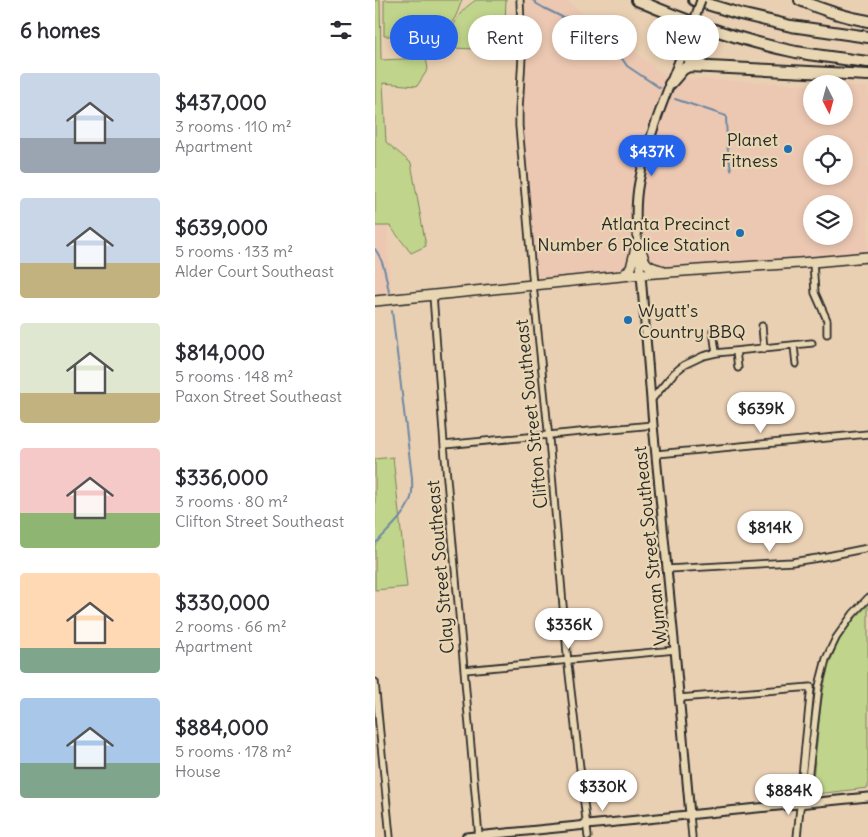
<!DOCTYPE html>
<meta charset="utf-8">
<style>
body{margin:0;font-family:Delius,sans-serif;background:#f7f7f7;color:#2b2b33;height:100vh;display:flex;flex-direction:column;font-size:19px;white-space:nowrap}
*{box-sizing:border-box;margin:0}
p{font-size:16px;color:#7c7c81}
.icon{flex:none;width:28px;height:28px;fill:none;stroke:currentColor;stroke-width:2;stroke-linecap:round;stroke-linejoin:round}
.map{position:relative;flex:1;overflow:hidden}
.panel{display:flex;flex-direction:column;background:#fff;width:375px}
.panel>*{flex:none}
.top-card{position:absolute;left:15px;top:15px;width:402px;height:45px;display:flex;gap:10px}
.needle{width:32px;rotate:174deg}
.buttons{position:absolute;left:428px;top:75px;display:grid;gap:10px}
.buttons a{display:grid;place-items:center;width:50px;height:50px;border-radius:50%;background:#fff;box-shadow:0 2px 8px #0003;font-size:25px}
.price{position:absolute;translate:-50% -42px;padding:0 11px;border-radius:18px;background:#fff;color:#222;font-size:16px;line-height:32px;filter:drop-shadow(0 1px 2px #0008)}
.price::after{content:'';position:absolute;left:50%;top:30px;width:15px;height:11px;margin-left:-8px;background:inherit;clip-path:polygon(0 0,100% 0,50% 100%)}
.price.on{background:#2563eb;color:#fff}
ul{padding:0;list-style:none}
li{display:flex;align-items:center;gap:15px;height:125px;padding:0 20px}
li span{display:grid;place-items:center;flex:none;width:140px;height:100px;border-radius:5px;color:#555}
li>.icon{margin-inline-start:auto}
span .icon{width:60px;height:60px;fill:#fffc;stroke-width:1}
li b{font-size:21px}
h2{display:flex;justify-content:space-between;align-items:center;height:60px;padding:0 20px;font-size:21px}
.pill{padding:0 18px;border-radius:22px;background:#fff;box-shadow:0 2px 8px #0003;font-size:18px;line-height:45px}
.pill.on{background:#2563eb;color:#fff}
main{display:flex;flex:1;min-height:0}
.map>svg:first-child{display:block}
.built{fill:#ecc8b2;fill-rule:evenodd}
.green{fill:#c0d58b;stroke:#76805b}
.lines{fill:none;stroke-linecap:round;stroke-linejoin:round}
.stream{stroke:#6c87a2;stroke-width:2}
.minor-casing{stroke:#2b2b2b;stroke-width:9}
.tertiary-casing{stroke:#2b2b2b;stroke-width:11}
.primary-casing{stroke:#2b2b2b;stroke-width:12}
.motorway-casing{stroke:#2b2b2b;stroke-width:14}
.minor{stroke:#e9d7b4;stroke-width:5.5}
.tertiary{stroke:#e9d7b4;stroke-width:7}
.primary{stroke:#e9d7b4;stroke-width:9}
.motorway{stroke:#e9d7b4;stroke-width:10}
.tertiary-bridge-casing{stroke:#2b2b2b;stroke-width:11;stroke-linecap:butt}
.tertiary-bridge{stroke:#e9d7b4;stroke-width:7}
.poi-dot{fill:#1f6fb2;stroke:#e9d7b4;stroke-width:2}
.labels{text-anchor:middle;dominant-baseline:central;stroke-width:4.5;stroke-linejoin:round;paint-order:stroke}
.poi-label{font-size:18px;fill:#2b2b2b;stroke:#e9d7b4;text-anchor:end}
.street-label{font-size:18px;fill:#2b2b2b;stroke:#e9d7b4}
</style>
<main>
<section class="panel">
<h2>6 homes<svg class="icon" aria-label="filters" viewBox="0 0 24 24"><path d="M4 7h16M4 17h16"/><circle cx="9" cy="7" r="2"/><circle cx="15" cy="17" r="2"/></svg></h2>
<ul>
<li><span style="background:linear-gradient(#c9d6e8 65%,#9aa5b1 0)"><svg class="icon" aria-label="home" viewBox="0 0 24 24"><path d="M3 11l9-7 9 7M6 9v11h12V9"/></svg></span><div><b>$437,000</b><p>3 rooms · 110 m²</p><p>Apartment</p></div></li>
<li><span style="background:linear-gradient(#c9d6e8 65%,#c2b280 0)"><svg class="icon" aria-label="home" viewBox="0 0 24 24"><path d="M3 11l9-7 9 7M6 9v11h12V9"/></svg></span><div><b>$639,000</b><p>5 rooms · 133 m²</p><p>Alder Court Southeast</p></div></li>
<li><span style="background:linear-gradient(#dfe7d0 70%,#c2b280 0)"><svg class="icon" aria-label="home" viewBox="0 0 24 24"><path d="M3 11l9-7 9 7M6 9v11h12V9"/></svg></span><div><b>$814,000</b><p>5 rooms · 148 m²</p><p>Paxon Street Southeast</p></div></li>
<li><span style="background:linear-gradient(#f6c9c9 65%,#8fb573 0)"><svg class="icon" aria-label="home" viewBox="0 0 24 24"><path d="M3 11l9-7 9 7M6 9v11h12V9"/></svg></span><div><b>$336,000</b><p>3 rooms · 80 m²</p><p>Clifton Street Southeast</p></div></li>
<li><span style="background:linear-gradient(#ffd9b3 75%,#7fa58c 0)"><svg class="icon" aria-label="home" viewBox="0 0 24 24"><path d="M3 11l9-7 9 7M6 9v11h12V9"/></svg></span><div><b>$330,000</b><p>2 rooms · 66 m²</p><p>Apartment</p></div></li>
<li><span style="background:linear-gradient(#a9c7e8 65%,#7fa58c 0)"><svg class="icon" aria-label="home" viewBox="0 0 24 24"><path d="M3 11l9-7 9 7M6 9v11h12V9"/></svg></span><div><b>$884,000</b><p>5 rooms · 178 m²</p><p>House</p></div></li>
</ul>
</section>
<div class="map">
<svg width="493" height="837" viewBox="0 0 493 837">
<rect width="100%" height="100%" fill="#ead0b3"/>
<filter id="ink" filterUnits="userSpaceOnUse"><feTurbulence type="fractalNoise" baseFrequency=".02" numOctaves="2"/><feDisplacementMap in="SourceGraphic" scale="10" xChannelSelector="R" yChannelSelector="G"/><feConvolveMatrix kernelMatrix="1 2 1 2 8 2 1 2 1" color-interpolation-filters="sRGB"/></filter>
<g filter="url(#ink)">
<path class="built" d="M144 0H191L293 77 436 85V116H469V86L493 87V257L158 288 145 113ZM436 144H469V176H436ZM436 204H469V236H436Z
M10 169 15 280 18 301 0 303V170Z"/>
<path class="green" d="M0 0H5L6 60 51 58 53 69 42 86 8 83 11 142 36 163 51 246 36 253 15 226H0Z
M9 0H87C84 7 82 16 77 22 62 38 29 36 9 36Z
M101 0H131L129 46 126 50 75 48C76 26 81 13 101 0Z
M18 457 32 587 0 590V459Z
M493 605V788L441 794 436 793C439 773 441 752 443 732 447 694 450 661 472 628 478 620 486 613 493 605Z"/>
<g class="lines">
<path class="stream" d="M158 0 162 4 169 8 187 17H195L212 25 228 35 236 41 240 48 252 66 285 88
M300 99 351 116 352 144 356 170
M0 249C9 261 11 277 14 292
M0 544C13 530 30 516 36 498 38 492 37 484 37 478L17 311"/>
<g class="minor-casing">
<path id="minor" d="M145 0 147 56 144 110V126L158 285 174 439 193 665 213 837
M438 262 440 293 452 320V334
M58 295 69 445 104 837
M387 326 389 349
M338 331 341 353
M419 346 421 364
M361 351 363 368
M277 399 299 373 309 365 328 356 341 353 437 343
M69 445 278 425
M282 454 493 434
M293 569 417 562 443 558 493 548
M90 670 300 650
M0 682 15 837
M305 698 436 687 425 797 428 803
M315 815 317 837
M422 837 425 808 431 796 444 686 451 659 461 638 478 614 493 598"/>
</g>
<g class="tertiary-casing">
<path id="tertiary" d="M309 48C292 92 273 136 264 182 258 212 263 244 266 274L278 425 300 650 315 815
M91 837 493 797"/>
</g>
<g class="primary-casing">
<path id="primary" d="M263 242C271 258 264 265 286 270
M248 276 256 268 262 244
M0 301 266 274 438 262 493 257"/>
</g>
<g class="motorway-casing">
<path id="motorway" d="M262 0C313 22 367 41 421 52 445 56 469 59 493 62
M319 0 365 14 416 26 493 37
M425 0C447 10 470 17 493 21
M310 45C310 59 315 61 327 65
M295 84 308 69 314 66 493 75"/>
</g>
<use href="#minor" class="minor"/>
<use href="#tertiary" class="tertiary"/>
<use href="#primary" class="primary"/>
<use href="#motorway" class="motorway"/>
<g class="tertiary-bridge-casing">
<path id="tertiary-bridge" d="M313 39 326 0"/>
</g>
<use href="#tertiary-bridge" class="tertiary-bridge"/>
</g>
</g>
<g class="poi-dot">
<circle cx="413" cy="149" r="5"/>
<circle cx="365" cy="233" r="5"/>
<circle cx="253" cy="320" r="5"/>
</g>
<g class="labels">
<g class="poi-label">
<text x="403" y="139">Planet<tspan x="403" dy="21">Fitness</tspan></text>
<text x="355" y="223">Atlanta Precinct<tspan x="355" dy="21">Number 6 Police Station</tspan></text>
<text x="263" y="310" text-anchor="start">Wyatt's<tspan x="263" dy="21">Country BBQ</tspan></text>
</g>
<g class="street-label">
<text transform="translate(156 414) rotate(-96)">Clifton Street Southeast</text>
<text transform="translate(275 546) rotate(-96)">Wyman Street Southeast</text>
<text transform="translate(65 567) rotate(-95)">Clay Street Southeast</text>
</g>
</g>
</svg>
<div class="buttons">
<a><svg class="needle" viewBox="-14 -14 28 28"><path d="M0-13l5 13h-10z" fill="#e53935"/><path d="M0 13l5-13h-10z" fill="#7c7c81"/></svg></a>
<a><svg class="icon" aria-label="locate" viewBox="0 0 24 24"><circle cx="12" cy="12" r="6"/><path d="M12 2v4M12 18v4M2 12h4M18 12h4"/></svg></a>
<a><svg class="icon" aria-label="layers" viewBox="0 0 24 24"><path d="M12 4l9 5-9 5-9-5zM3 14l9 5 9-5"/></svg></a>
</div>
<b class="price on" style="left:277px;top:177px">$437K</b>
<b class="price" style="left:386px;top:434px">$639K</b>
<b class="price" style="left:395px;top:553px">$814K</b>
<b class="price" style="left:194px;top:650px">$336K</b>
<b class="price" style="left:228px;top:812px">$330K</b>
<b class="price" style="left:414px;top:816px">$884K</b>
<div class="top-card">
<a class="pill on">Buy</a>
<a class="pill">Rent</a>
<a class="pill">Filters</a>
<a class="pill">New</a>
</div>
</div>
</main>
